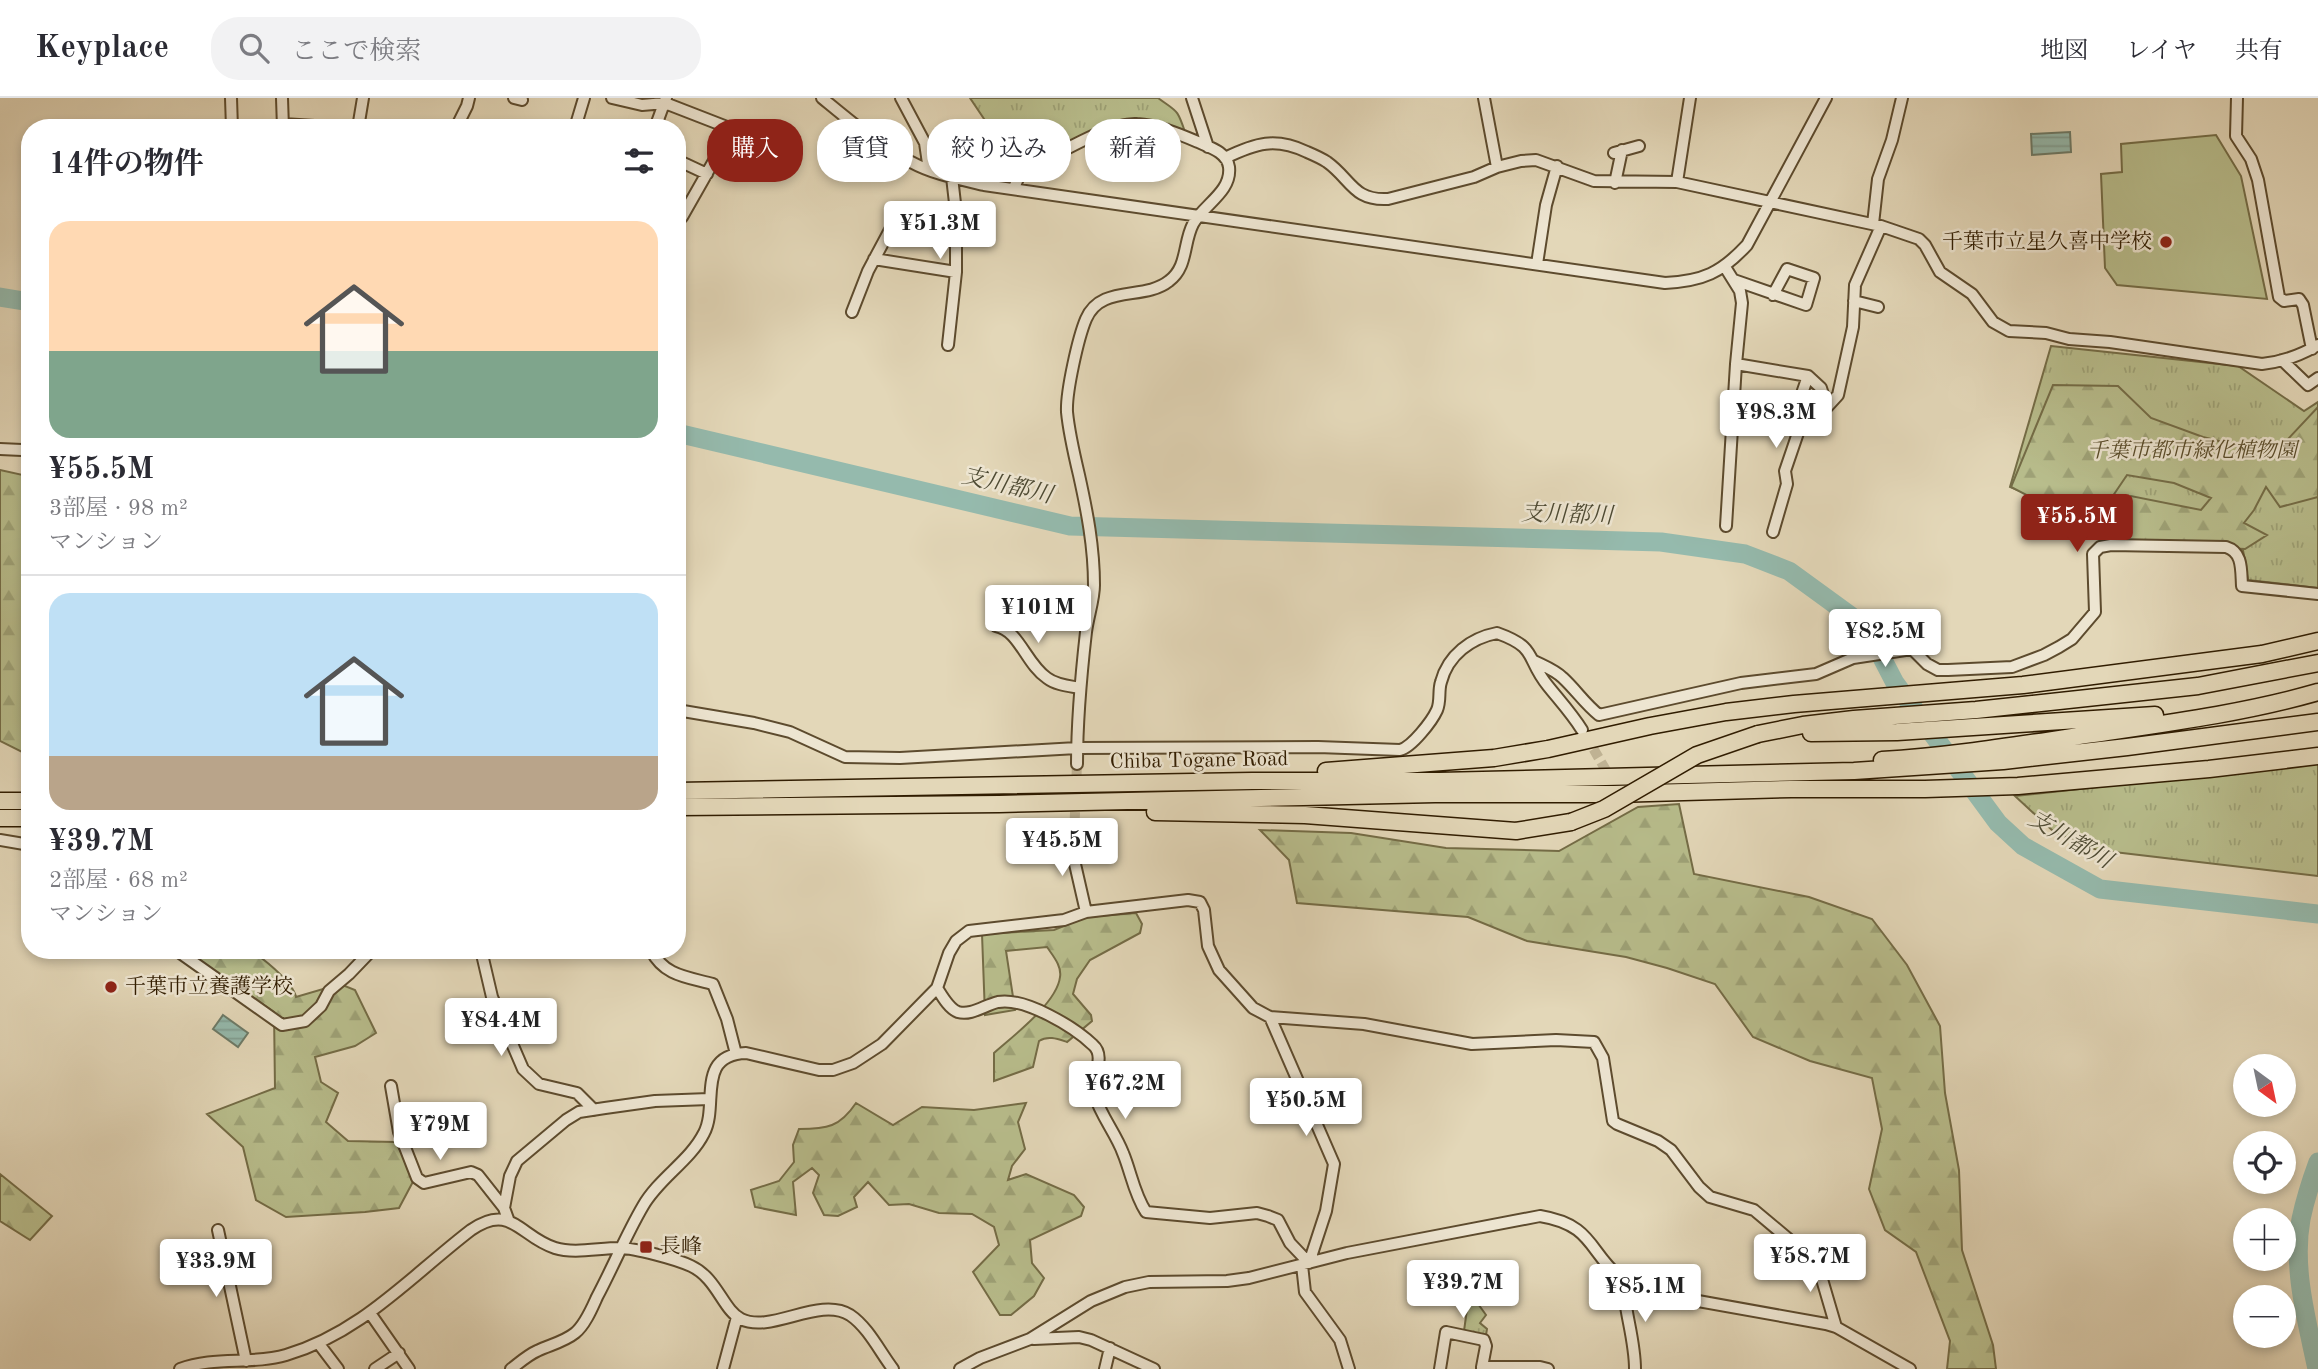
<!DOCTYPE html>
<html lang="ja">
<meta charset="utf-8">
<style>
body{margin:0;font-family:"Old Standard TT","Noto Serif JP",serif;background:#f2f2f3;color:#2b2b33;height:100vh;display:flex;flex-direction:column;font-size:26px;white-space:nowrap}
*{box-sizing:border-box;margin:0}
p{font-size:23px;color:#7c7c81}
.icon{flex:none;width:38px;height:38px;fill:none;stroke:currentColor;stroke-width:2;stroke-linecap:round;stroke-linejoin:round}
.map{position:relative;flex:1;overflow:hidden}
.sheet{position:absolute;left:21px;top:21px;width:665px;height:840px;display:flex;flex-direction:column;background:#fff;border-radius:28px;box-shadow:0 4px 10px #0003}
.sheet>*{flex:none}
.guide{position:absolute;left:707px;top:21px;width:665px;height:63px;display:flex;gap:14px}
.needle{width:46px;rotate:147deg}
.tools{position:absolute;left:2233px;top:956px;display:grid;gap:14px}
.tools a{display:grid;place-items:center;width:63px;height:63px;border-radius:50%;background:#fff;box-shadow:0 4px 10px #0003;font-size:35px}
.price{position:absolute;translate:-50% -60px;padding:0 16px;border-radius:7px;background:#fff;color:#222;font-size:23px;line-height:46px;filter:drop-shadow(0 2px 4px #0008)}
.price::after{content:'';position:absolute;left:50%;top:42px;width:21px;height:16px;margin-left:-10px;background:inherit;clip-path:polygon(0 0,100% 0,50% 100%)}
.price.selected{background:#8f2418;color:#fff}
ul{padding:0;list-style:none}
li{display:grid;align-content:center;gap:14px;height:371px;padding:0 28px}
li+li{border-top:2px solid #e1e1e2}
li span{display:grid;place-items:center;height:217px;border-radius:21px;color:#555}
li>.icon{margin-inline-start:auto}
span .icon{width:126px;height:126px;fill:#fffc;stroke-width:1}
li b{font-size:30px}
h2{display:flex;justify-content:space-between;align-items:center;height:84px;padding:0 28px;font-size:30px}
.tag{padding:0 24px;border-radius:28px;background:#fff;box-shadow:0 4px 10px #0003;font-size:24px;line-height:63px}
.tag.selected{background:#8f2418;color:#fff}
header{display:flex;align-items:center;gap:42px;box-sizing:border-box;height:98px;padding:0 35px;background:#fff;border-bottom:2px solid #e1e1e2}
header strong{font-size:33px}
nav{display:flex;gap:38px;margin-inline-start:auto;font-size:24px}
.search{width:490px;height:63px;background:#f2f2f3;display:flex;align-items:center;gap:18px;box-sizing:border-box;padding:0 24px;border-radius:28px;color:#7c7c81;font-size:26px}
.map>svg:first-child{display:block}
.grass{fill:url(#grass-tufts);stroke:#746c46;stroke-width:2}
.forest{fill:url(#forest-firs);stroke:#746c46;stroke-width:2}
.pitch{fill:#b8bd8c;stroke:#746c46;stroke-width:2}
.water{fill:url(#water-rules);stroke:#6d7b68;stroke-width:2}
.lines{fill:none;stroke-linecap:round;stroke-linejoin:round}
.river{stroke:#95baad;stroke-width:19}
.minor-tunnel{stroke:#bfb293;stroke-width:10;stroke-dasharray:10 5;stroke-linecap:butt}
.minor-casing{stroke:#5d4b2e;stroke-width:14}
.highway-casing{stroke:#301c00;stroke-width:19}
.minor{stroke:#ede5d1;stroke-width:10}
.highway{stroke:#e3d7b8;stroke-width:16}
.highway-bridge-casing{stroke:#301c00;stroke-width:19;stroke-linecap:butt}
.highway-bridge{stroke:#e3d7b8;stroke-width:16}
.poi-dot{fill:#8f2418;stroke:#ede5d1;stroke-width:2.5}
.labels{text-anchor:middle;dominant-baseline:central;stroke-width:5;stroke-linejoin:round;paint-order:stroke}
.poi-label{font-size:21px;fill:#301c00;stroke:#ede5d1;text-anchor:start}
.park-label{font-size:21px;font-style:italic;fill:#594c2a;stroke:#ede5d1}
.street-label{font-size:21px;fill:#301c00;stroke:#ede5d1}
.water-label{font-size:23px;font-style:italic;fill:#4e4b34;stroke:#ede5d1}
</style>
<header>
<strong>Keyplace</strong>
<div class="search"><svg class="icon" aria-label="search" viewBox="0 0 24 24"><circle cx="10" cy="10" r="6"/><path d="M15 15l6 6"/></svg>ここで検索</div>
<nav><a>地図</a><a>レイヤ</a><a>共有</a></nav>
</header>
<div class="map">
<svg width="2318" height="1271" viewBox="0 0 2318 1271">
<defs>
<pattern id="grass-tufts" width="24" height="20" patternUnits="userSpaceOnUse" patternTransform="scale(1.75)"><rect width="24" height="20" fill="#b8bd8c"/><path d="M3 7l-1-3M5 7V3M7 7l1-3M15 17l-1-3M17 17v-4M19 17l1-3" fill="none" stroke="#9ea277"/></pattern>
<pattern id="forest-firs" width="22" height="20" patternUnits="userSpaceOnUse" patternTransform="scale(1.75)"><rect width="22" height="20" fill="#b8bd8c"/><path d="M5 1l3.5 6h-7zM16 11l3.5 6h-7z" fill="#9ea277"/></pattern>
<pattern id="water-rules" width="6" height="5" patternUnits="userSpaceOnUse" patternTransform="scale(1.75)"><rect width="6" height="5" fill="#95baad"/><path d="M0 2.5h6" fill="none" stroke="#819f93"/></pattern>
</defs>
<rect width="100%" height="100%" fill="#e3d7b8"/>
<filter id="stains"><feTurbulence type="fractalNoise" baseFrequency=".00286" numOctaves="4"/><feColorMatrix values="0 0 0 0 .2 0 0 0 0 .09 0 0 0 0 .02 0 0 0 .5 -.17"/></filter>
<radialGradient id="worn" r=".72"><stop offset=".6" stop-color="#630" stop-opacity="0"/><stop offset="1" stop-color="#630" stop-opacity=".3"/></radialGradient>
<path class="grass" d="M970 0H1158C1177 14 1177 10 1185 34 1160 28 1146 18 1120 22L1017 70Z
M2051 248 2238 268 2304 313 2318 304V490L2248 482 2243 452 2233 445 2110 439 2112 398 2100 412 2062 410 2010 389Z
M2318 665V778L2097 752 2054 734 2015 698Z
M1476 1203 1486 1217 1480 1225 1487 1231 1486 1237 1464 1233 1468 1204Z"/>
<path class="forest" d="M2053 287 2118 288 2151 320 2203 339 2273 357 2318 309V399L2280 409 2266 389 2254 412 2244 425 2267 437 2245 451 2112 444 2116 420 2131 398 2201 412 2211 400 2174 385 2127 377 2104 411 2042 405 2011 389Z
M0 372 23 377 30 396V658L0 643Z
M1679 706 1694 776 1809 799 1872 821 1907 867 1940 928 1945 995 1959 1072 1962 1152 1993 1247 1996 1271H1947L1950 1243 1916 1154 1885 1132 1869 1091 1882 1031 1872 980 1810 963 1753 939 1715 886 1667 870 1626 859 1527 843 1468 819 1297 805 1289 762 1260 732 1351 735 1446 750 1559 753 1638 709Z
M1136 815 1142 826 1140 835 1090 862 1077 881 1073 896 1091 917 1092 923 1067 944C1058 941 1048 937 1039 943L1033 969 994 983V955C1013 938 1057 905 1060 879 1062 868 1053 858 1047 849L1006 853 1015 912 985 917 982 836 1054 832 1086 819Z
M184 852C203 852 225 849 245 852 259 854 293 885 296 899L340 886 355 892 376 935 355 948 315 959 321 984 338 995 326 1024 348 1043 395 1044 416 1078 399 1110 365 1114 286 1119 256 1102 243 1049 207 1016 275 990 274 914Z
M856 1005 893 1027 922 1009 974 1012 1026 1005 1018 1024 1025 1051 1012 1068 1008 1082 1026 1076 1074 1097 1084 1109 1081 1118 1030 1142 1032 1165 1044 1180 1034 1198 1011 1217H1000L973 1174 999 1147 994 1129 972 1116 939 1115 909 1106 889 1107 868 1084 854 1099 857 1109 838 1118 824 1117 813 1095 819 1077 812 1070 793 1084 796 1117 755 1109 751 1092 779 1083 794 1064 793 1047 799 1031C827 1031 840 1029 856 1005Z
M0 1076 52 1118 30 1142 0 1123Z"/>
<path class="pitch" d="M2216 37 2241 78 2267 201 2117 187 2105 170 2101 76 2122 74 2121 46Z"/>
<path class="water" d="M2070 34 2071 54 2032 57 2031 36Z
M223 917 248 935 238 949 213 931Z"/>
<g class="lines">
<path class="river" d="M0 199 30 204
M677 335 1070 428 1661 444 1745 456 1789 473 1866 529 1895 585 1998 725 2023 748 2100 791 2318 816
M2317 1271C2307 1223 2292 1171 2301 1121 2305 1102 2311 1083 2318 1064"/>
<path class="minor-tunnel" d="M1586 638 1611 681
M1074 739 1077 666"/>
<g class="minor-casing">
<path id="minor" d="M231 0 232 30
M282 0 283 30
M514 0 522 2
M612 0 642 7 665 5 732 31 682 119 677 117
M822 0C850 23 878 47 911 64 933 76 959 81 984 87L1665 185C1703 183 1721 175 1747 147L1826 0
M901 0 925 45 929 72
M1192 0 1208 49
M1484 0 1497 69
M2237 0 2236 38 2251 61 2258 82 2279 199 2284 203 2299 201 2303 207 2312 251
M283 26 346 30
M358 30 363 0
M456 30 467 8 469 0
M575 30 584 0
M655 30 666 0
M1614 55 1639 48
M1225 60C1256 45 1275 39 1307 54 1314 57 1321 60 1327 64 1351 81 1353 103 1388 101L1474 79 1497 69 1521 63 1536 62 1594 83 1677 84 1881 128 1919 141 1925 147 1940 174 1972 196 1993 224 2009 233 2046 235 2069 241 2110 244 2262 266C2281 264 2301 257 2318 247
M677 62 707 76
M1677 84 1690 0
M1615 85 1622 52
M1014 90 1019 78 1030 70C1057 57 1109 24 1137 26 1158 27 1179 36 1198 44 1209 49 1227 54 1229 69 1232 94 1203 107 1193 126 1183 145 1188 169 1169 183 1144 203 1101 186 1086 221 1078 240 1066 294 1067 314 1069 335 1074 356 1079 377 1087 413 1094 449 1094 487 1094 502 1088 518 1086 534 1081 578 1077 621 1077 666
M1873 126 1878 81 1892 42 1902 0
M874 161 956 174
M1537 166 1546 107 1557 68
M1725 169 1740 193 1742 205 1736 266 1726 428
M1734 182 1806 207 1814 180 1787 171 1773 197
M1854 203 1878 209
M852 214 868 173 900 113 956 114
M948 247 956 174V114L952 79
M2282 262 2308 287 2318 280
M1736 266 1808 278 1821 290 1827 309 1838 297 1853 229 1855 187 1881 128
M0 351 22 352 30 355
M1773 434 1787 386 1785 373 1800 329 1797 310 1808 278
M996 528C1019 532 1026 566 1047 580 1056 587 1069 588 1080 590
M1534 563C1544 568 1555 572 1563 580 1576 592 1585 606 1599 617L1741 585 1816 576 1853 560 1912 551 1927 566 1938 572H1948L2012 569 2044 557 2059 549 2072 541 2095 514 2093 456 2100 449 2111 447 2226 449C2243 454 2241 472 2242 488L2318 496
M677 612 754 625 790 634 845 659 900 660 1077 650 1318 649 1400 652C1412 649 1432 623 1437 612 1441 603 1438 593 1441 584 1448 557 1471 540 1497 535 1539 550 1525 560 1548 588 1560 603 1572 616 1582 632
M1074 739 1075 766 1086 814
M0 742 30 747
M176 852 282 927 305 923 321 908 329 893 349 876 372 852
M481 852 492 899 523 971 539 986 577 995 594 1012
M651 852C664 878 687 879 713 886L727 921 736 956
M937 890C942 898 949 911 958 914 971 918 985 907 998 904 1025 899 1074 929 1093 947 1107 959 1090 982 1095 998 1100 1016 1116 1036 1123 1055 1131 1074 1134 1096 1146 1114L1210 1120 1257 1115 1268 1118 1278 1122 1290 1145 1309 1165 1326 1113 1334 1066 1270 919
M391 988 399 1034 417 1080 424 1085 471 1074 478 1077 504 1110
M508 1121 504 1110 510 1078 517 1063 566 1022 579 1014 605 1010 655 1003 709 1001
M218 1132 246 1263
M1302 1167 1305 1194 1340 1242 1349 1271
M1623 1182C1624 1213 1635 1241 1635 1271
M370 1215 409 1271
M1034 1241 1079 1239 1091 1242 1154 1271
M319 1246 338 1271
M180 1271C214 1258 252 1267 286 1257 361 1235 411 1178 471 1132 511 1104 520 1139 555 1150 574 1156 599 1150 619 1150 635 1150 676 1161 691 1168 717 1180 723 1212 741 1221 771 1236 819 1198 850 1217 868 1229 880 1254 893 1271
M375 1271 399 1255
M511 1271C519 1265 528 1257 537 1253 549 1247 564 1244 575 1235 585 1227 592 1210 597 1199 613 1169 626 1137 643 1108 659 1080 690 1063 704 1035 719 1007 695 957 746 955L819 972H833L853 965 882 946 937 890 949 855 956 843 969 833 1064 822 1086 814 1188 802 1200 804 1204 812 1208 848 1219 872 1253 910 1270 919 1364 926 1472 946 1556 942 1594 944 1603 960 1613 1023 1617 1026 1658 1043 1671 1052 1699 1089 1710 1099 1754 1112 1791 1143 1814 1154 1836 1229
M723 1271 737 1219
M960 1271 980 1260 1030 1241 1091 1203 1125 1189 1149 1184 1227 1183 1249 1180 1347 1155 1540 1118C1595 1127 1588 1155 1623 1182 1634 1190 1646 1193 1659 1196L1826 1226 1836 1229 1910 1271
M1105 1271 1110 1250
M1440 1271 1446 1234 1484 1242 1486 1248 1482 1269
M1482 1271V1269H1540L1548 1271"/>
</g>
<g class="highway-casing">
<path id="highway" d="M1811 635 1897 634 2155 617
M1758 636 1803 627 1854 621 1976 612 2198 588 2318 565
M1882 662C1953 658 2023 646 2093 636 2168 625 2245 615 2318 594
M1326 673 1494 660 1548 651 1650 628 1726 614 1794 606 2023 587 2262 556 2318 543
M677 693 1252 683H1439L1854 673 2003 663 2127 649 2318 624
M0 703H30
M677 709 999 706 1435 696H1614L1791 691H1925L2018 688 2209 671 2318 658
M1155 714 1305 717 1516 733 1571 724
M0 720H30"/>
</g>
<use href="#minor" class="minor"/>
<use href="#highway" class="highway"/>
<g class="highway-bridge-casing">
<path id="highway-bridge" d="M1571 724 1604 711 1697 657 1758 636"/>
</g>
<use href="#highway-bridge" class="highway-bridge"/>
</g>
<g class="poi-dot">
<circle cx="2166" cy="144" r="7"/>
<circle cx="111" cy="889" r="7"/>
<rect x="639" y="1142" width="14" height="14" rx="3.5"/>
</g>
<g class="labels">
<g class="poi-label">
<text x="2152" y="144" text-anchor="end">千葉市立星久喜中学校</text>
<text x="125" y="889">千葉市立養護学校</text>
<text x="660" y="1149">長峰</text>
</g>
<g class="park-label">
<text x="2192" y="353">千葉市都市緑化植物園</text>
</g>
<g class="street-label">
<text transform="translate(1199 663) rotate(-1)">Chiba Tōgane Road</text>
</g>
<g class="water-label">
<text transform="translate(1007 388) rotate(13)">支川都川</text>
<text transform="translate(1567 417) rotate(2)">支川都川</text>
<text transform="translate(2070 742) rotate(30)">支川都川</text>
</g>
</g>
<rect width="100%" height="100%" filter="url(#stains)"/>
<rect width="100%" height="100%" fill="url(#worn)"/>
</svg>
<div class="tools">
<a><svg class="needle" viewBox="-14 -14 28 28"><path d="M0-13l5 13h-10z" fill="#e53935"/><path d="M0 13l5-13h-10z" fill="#7c7c81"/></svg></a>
<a><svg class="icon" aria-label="locate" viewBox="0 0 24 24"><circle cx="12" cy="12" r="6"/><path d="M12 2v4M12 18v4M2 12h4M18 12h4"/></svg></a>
<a>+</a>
<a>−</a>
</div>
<b class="price" style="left:940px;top:163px">¥51.3M</b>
<b class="price" style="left:1776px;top:352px">¥98.3M</b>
<b class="price selected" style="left:2077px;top:456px">¥55.5M</b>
<b class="price" style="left:1038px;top:547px">¥101M</b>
<b class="price" style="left:1885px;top:571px">¥82.5M</b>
<b class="price" style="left:1062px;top:780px">¥45.5M</b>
<b class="price" style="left:501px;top:960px">¥84.4M</b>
<b class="price" style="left:1125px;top:1023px">¥67.2M</b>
<b class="price" style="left:1306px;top:1040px">¥50.5M</b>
<b class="price" style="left:440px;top:1064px">¥79M</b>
<b class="price" style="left:1810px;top:1196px">¥58.7M</b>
<b class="price" style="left:216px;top:1201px">¥33.9M</b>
<b class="price" style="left:1463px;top:1222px">¥39.7M</b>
<b class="price" style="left:1645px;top:1226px">¥85.1M</b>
<div class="guide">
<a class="tag selected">購入</a>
<a class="tag">賃貸</a>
<a class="tag">絞り込み</a>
<a class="tag">新着</a>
</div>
<section class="sheet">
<h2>14件の物件<svg class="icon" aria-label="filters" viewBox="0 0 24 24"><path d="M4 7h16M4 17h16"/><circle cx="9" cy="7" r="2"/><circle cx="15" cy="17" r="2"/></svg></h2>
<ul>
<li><span style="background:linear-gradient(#ffd9b3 60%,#7fa58c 0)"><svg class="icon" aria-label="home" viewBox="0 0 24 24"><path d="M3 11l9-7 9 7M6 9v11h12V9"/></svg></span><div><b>¥55.5M</b><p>3部屋 · 98 m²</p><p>マンション</p></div></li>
<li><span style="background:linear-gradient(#bfe0f5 75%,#b9a48a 0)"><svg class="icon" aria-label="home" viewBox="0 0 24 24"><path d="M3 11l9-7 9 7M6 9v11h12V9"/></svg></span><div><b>¥39.7M</b><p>2部屋 · 68 m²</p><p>マンション</p></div></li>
</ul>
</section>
</div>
